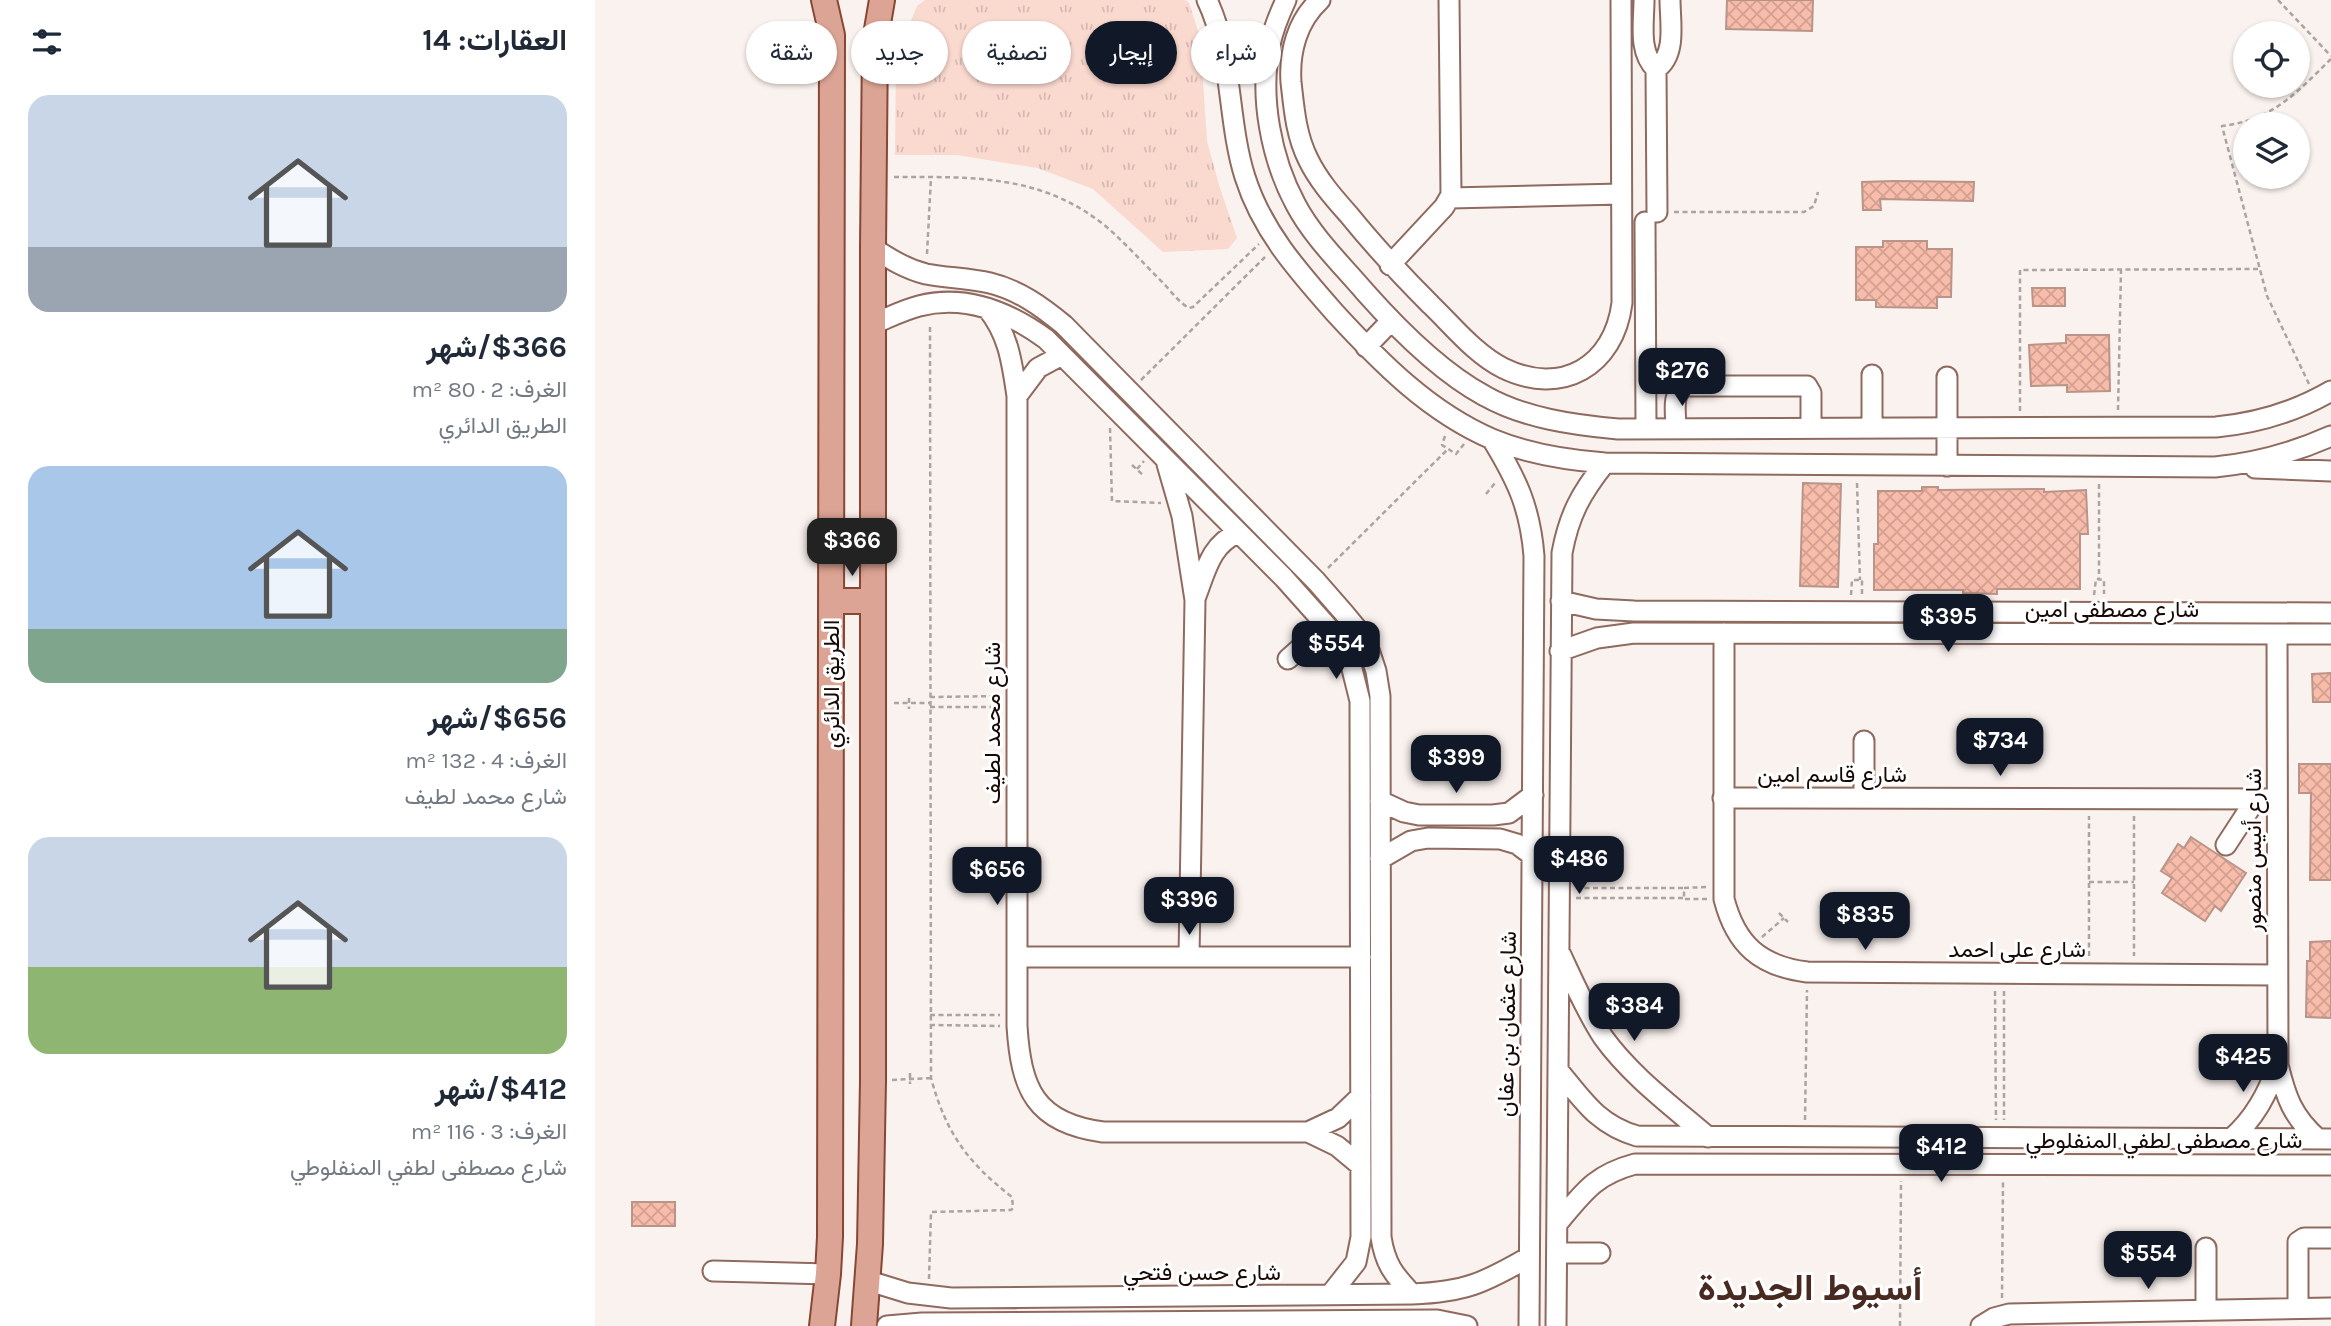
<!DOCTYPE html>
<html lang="ar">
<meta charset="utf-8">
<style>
body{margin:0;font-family:Karla,Vazirmatn,sans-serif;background:#f2f2f3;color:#1f2937;direction:rtl;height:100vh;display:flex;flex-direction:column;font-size:26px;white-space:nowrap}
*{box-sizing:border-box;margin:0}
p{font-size:23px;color:#747a83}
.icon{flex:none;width:38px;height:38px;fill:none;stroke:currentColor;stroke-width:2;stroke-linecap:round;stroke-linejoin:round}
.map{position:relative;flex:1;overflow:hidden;direction:ltr}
.drawer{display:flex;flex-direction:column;background:#fff;width:595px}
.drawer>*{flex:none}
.top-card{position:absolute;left:21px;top:21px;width:665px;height:63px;direction:rtl;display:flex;gap:14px}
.buttons{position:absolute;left:1638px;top:21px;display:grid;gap:14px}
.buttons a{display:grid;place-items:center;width:77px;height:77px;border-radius:50%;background:#fff;box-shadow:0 2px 5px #0004;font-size:35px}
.price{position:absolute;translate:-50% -60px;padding:0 16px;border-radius:14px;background:#111827;color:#fff;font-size:23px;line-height:46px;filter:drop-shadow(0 2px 4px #0008)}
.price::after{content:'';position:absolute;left:50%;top:42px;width:21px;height:16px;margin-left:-10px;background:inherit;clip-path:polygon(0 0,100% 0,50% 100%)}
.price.on{background:#222;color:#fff}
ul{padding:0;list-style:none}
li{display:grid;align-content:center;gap:14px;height:371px;padding:0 28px}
li span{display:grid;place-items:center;height:217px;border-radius:21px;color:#555}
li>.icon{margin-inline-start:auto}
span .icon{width:126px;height:126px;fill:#fffc;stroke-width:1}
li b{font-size:30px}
h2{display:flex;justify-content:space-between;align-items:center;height:84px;padding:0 28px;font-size:30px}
.tag{padding:0 24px;border-radius:32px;background:#fff;box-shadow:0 2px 5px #0004;font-size:24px;line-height:63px}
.tag.on{background:#111827;color:#fff}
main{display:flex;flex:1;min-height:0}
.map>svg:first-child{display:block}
.park{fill:url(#park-tufts)}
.building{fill:url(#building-cross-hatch);stroke:#ba9488;stroke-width:2}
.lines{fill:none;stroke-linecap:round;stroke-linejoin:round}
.minor-casing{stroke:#8e6a5f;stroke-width:23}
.major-casing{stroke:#884734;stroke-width:28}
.path{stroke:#ada4a1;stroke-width:2.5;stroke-dasharray:5 3.5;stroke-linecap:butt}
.minor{stroke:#fff;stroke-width:19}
.major{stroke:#dca494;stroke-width:24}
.labels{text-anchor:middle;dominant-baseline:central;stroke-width:6;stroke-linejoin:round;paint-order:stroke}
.street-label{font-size:23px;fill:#160906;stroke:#fff}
.town-label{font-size:37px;font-weight:bold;fill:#492a20;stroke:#fff}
</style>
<main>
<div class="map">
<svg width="1736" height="1326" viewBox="0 0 1736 1326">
<defs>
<pattern id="park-tufts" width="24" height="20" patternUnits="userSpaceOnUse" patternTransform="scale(1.75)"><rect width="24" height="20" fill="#fad9cf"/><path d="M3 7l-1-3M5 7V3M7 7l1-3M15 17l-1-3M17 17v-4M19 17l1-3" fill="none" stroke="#d6b9b0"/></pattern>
<pattern id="building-cross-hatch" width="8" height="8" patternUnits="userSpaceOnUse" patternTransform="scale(1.75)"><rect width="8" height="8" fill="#f8bcaa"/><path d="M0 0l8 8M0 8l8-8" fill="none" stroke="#d4a091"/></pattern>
</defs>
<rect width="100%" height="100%" fill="#faf2ef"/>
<path class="park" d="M330 0H590L594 3 605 37 612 141 624 185 642 238 633 249 568 252 498 189 442 168 362 155H300L301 57 322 6Z"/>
<path class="building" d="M1132 0H1218L1217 31 1131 29Z
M1299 181 1379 182 1378 201 1285 199 1286 210H1268L1267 182Z
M1288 241H1332V249H1357L1356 297H1342V308L1281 307V300H1261V247H1288Z
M1437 288H1470V306H1438Z
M1471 335H1514L1515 391 1472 392V385L1436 386 1434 345 1471 343Z
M1208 483 1246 484 1243 587 1205 586Z
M1327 487H1343V490L1449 489V492L1491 490 1493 534H1485V589H1402V594L1368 593V590H1279V544H1283V491H1327Z
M1736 673V702H1718L1717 674Z
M1704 764H1736V880H1715L1716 793H1704Z
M1596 837 1651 873 1626 911 1620 906 1610 921 1567 893 1577 878 1566 871 1583 844 1589 848Z
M1736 941V1018L1711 1017 1712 961H1715V942Z
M37 1202H80V1226H37Z"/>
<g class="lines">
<g class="minor-casing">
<path id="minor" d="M612 0C638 54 632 120 650 177 667 231 703 271 740 313 785 362 834 412 897 439 933 454 971 460 1010 463L1620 467C1661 463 1698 453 1736 436
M691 0C684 15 678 29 675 45 664 96 676 159 701 205 718 237 746 264 770 292 802 328 847 373 890 396 929 418 978 425 1023 429L1621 427C1662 423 1700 412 1736 391
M725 0C702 21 694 52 696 82 699 109 701 135 713 159 723 180 739 198 754 215 780 247 807 276 836 305 858 326 880 354 908 368 967 397 1019 366 1027 303L1026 0
M1049 0C1049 23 1043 52 1061 69L1062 212
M1061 69C1082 55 1075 22 1075 0
M855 198 1026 194
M1050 222 1051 428
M278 248C295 259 311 269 331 274 352 278 374 278 395 283 424 290 447 307 469 325L721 581 749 613 763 630 774 650 781 671 785 696 786 1237C790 1264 799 1275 817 1294
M795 265 849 207 856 195 854 0
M392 308C414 335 417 363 422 396V1026C426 1089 440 1123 508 1132H713L743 1118 766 1096
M278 324C293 318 308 310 324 306 370 294 414 312 451 339L689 578 731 625 740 636 755 661 765 701 766 1237 761 1262 735 1295
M771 347 796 321
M1352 377V466
M422 396 443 368 467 355
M1277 427V375
M1081 428C1081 414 1076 393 1090 386H1212L1216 393V428
M897 439C922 480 935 507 939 556L934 1326
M572 464 587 516 600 600 594 957
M1660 468 1736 471
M601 596C611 570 616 544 643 533
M966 601 1001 609 1039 611 1736 613
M1129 633V899C1141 945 1165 966 1212 972L1682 975
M1682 634 1683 1065C1691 1097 1697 1116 1723 1139
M965 651 1002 638 1039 633 1736 634
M693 659 731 625
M1269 741V798
M1128 798 1682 799
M785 801 809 812 824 815H898L914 813 938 795
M1631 845 1661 799
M785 859 816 841 833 838 905 839 922 844 938 856
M966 955C979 983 991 1011 1008 1037 1036 1076 1077 1106 1113 1137
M422 957H766
M963 1070C988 1100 1003 1125 1042 1136L1736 1139
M713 1132 742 1146 766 1166
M1636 1139C1660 1118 1672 1094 1683 1065
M962 1224C988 1193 999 1175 1040 1164L1736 1165
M1611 1248V1310
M962 1253H1005
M118 1271 233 1274
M274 1281 313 1293 356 1298 817 1294C870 1292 889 1283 934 1257
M1703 1308V1242L1709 1238H1736
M292 1326 327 1323 842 1320 872 1326
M961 1326 967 553C974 515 986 493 1010 463
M1386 1326 1399 1318 1414 1314 1736 1308"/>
</g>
<g class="major-casing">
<path id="major" d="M236 601H278
M227 1326 233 1274 235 1237 237 35 229 0
M269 1326 275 1244 278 1081V248L280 41 287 0"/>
</g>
<path class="path" d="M1683 0 1736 56
M299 177C379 177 449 174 514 229 534 247 552 267 571 286 578 294 585 303 594 308L598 307 664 244
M1079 212H1209L1219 206 1223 192
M332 254 336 177
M546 380 670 257
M1714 384 1672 296 1627 126C1678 120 1701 93 1736 59
M1523 410 1526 270
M1425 411V270L1663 269
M515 428 517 501 566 503
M850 436 847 445 861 454 869 444
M537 465 548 475
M542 469 549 461
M1262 483 1265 580
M1504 484V579
M891 494 900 483
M733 568 853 449
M1256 595 1257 580H1267V594
M1499 595 1501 579 1509 580V594
M335 697 405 696
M314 698V709
M299 703H335
M335 707H405
M1539 816V956
M1494 882H1539
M1111 887 1089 888V899H1113
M981 888H1089
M981 898H1089
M1184 913 1193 922
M1167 937 1189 918
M1494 956V816
M1400 991 1401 1120
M1409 991V1120
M335 1015H405
M335 1025 405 1026
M315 1073V1084
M297 1080 336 1078
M1210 1120 1212 990
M334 1279 336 1212 416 1210 418 1208 417 1197C372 1162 351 1133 336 1078L335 324
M1407 1298 1408 1182
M1305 1326 1306 1181"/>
<use href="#minor" class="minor"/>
<use href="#major" class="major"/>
</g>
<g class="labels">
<g class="street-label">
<text x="1517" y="609">شارع مصطفى امين</text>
<text transform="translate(236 684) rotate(-90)">الطريق الدائري</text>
<text transform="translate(397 723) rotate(-90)">شارع محمد لطيف</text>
<text x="1237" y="774">شارع قاسم امين</text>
<text transform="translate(1658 850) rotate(-90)">شارع أنيس منصور</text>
<text x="1422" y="949">شارع على احمد</text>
<text transform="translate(912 1024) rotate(-89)">شارع عثمان بن عفان</text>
<text x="1569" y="1140">شارع مصطفى لطفي المنفلوطي</text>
<text x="607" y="1272">شارع حسن فتحي</text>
</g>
<g class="town-label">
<text x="1215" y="1287">أسيوط الجديدة</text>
</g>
</g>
</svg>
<div class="buttons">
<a><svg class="icon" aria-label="locate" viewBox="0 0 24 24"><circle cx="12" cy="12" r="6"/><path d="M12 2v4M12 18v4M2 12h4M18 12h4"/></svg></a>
<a><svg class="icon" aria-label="layers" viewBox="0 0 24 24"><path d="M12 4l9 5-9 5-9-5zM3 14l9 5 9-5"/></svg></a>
</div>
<b class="price" style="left:1087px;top:408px">$276</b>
<b class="price on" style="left:257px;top:578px">$366</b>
<b class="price" style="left:1353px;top:654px">$395</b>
<b class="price" style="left:741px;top:681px">$554</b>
<b class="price" style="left:1405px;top:778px">$734</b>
<b class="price" style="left:861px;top:795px">$399</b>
<b class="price" style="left:984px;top:896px">$486</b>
<b class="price" style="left:402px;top:907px">$656</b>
<b class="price" style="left:594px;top:937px">$396</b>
<b class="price" style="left:1270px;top:952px">$835</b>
<b class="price" style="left:1039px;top:1043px">$384</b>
<b class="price" style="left:1648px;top:1094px">$425</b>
<b class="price" style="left:1346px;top:1184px">$412</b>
<b class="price" style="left:1553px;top:1291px">$554</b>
<div class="top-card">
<a class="tag">شراء</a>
<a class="tag on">إيجار</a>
<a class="tag">تصفية</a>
<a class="tag">جديد</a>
<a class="tag">شقة</a>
</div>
</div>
<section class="drawer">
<h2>العقارات: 14<svg class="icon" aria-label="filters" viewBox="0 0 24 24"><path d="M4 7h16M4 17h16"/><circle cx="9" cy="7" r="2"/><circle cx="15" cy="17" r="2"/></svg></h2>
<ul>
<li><span style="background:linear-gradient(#c9d6e8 70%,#9aa5b1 0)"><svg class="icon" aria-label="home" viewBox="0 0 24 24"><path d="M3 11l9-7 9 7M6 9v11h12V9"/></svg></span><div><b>$366/شهر</b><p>الغرف: 2 · 80 m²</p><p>الطريق الدائري</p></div></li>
<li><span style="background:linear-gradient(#a9c7e8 75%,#7fa58c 0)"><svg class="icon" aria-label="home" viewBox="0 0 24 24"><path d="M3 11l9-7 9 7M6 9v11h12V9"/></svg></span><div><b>$656/شهر</b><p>الغرف: 4 · 132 m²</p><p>شارع محمد لطيف</p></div></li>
<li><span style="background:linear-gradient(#c9d6e8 60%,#8fb573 0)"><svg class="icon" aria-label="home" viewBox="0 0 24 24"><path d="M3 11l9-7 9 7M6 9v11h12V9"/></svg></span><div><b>$412/شهر</b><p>الغرف: 3 · 116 m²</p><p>شارع مصطفى لطفي المنفلوطي</p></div></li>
</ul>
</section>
</main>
